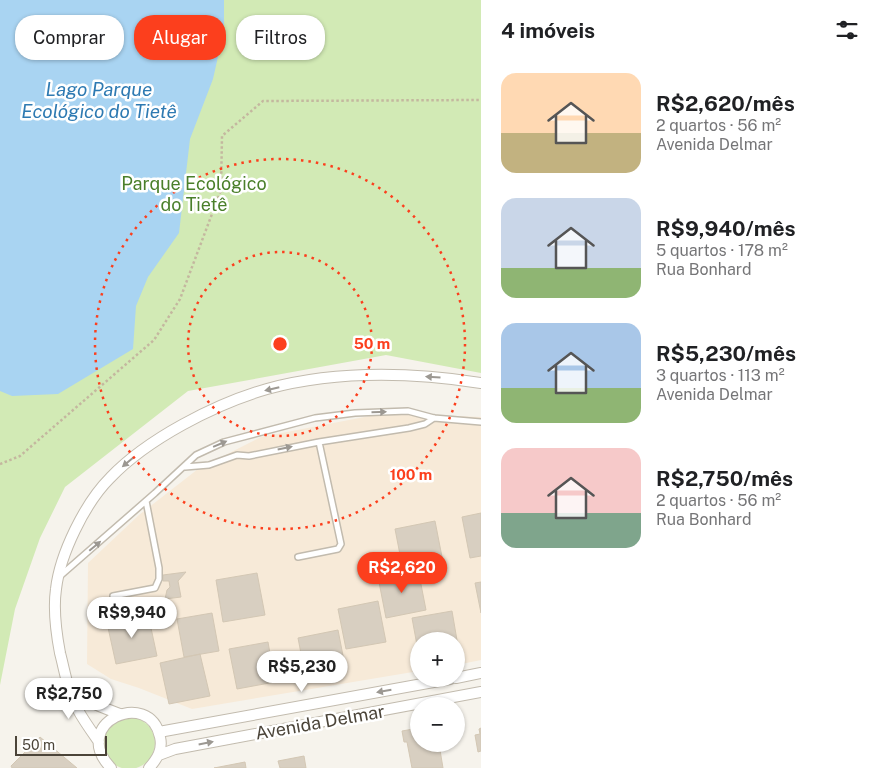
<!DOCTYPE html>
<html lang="pt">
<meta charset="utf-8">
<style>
body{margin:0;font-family:"Public Sans",sans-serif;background:#f6f6f6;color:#202124;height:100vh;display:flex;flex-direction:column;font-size:19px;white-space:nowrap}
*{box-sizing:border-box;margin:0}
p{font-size:16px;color:#757577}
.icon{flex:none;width:28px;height:28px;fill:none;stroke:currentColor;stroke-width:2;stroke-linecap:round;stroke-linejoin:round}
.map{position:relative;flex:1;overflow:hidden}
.details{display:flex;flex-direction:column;background:#fff;width:400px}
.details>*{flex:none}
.banner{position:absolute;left:15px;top:15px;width:390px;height:45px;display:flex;gap:10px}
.fabs{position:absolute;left:410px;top:632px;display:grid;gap:10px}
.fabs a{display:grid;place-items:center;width:55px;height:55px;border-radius:50%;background:#fff;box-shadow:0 1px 4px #0004;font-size:25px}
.scale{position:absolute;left:15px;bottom:12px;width:92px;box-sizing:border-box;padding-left:5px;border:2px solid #4b4439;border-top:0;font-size:14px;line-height:18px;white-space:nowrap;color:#4b4439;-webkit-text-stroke:4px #fff;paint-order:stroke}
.price{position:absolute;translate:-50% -42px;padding:0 11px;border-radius:18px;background:#fff;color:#222;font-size:16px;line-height:32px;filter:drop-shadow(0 1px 2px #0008)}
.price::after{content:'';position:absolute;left:50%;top:30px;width:15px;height:11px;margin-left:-8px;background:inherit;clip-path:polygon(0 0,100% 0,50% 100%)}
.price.current{background:#fc3f1d;color:#fff}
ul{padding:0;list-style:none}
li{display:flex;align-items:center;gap:15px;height:125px;padding:0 20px}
li span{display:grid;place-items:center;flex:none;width:140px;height:100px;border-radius:15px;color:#555}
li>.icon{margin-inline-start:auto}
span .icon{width:60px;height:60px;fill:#fffc;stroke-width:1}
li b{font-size:21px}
h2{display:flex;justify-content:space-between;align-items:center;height:60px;padding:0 20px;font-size:21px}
.tag{padding:0 18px;border-radius:20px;background:#fff;box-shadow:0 1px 4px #0004;font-size:18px;line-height:45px}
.tag.current{background:#fc3f1d;color:#fff}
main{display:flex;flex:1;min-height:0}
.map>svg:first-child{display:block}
.commercial{fill:#f7ead8}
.green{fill:#d2eab5}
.water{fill:#a9d4f2}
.building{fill:#d8cfc1;stroke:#d3c7b4}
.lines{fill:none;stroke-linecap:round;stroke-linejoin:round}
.lane-casing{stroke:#c2bbae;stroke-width:8}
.street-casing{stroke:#c2bbae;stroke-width:12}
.path{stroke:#c4b79f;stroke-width:2.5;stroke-dasharray:2.5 2.5;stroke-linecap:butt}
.lane{stroke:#fff;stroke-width:5}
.street{stroke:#fff;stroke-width:10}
.oneway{fill:#9c9892}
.ring{fill:none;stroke:#fc3f1d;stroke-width:2.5;stroke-dasharray:2.5 5}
.labels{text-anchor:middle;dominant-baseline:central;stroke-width:5;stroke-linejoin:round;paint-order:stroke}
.park-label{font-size:18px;fill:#4a7f2a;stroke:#fff}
.street-label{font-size:18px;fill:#4b4439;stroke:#fff}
.water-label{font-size:19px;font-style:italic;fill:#2e7ab2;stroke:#fff}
.centre{fill:#fc3f1d;stroke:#fff;stroke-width:2.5}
.ring-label{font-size:15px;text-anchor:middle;font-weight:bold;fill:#fc3f1d;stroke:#fff;stroke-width:5;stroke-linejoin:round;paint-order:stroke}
</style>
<main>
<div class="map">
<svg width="481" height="768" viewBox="0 0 481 768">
<rect width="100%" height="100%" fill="#f6f3ec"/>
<path class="commercial" d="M385 413 481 417V660L456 665V641H419V671L192 709 139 688 111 679 87 664 88 563 139 515 198 469 261 437Z"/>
<path class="green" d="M0 0H481V373L386 355 188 391 65 487 40 538 15 609 0 685Z
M103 743a26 26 0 1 1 52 0a26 26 0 1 1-52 0Z"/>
<path class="water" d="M0 0H224V30L213 79 190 139 179 233 148 277 136 306 133 349 58 394 12 396 0 391Z"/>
<path class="building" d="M481 513V556L470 558 462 517Z
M435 521 443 562 403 570 395 529Z
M418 569 426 610 386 618 378 577Z
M186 572 178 581 181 597 165 599 167 590 170 587 169 581H163V575Z
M257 573 265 615 223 622 216 580Z
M481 582V613L475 583Z
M378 601 386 642 346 649 338 609Z
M452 611 459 652H456V641H419V656L412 618Z
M212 613 219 651 184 657 177 619Z
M148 614 157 656 116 664 107 623Z
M338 630 346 671 306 679 298 638Z
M268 642 275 682 237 689 229 649Z
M200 654 210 696 169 704 160 663Z
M419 728V744H439L443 768H412L407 742H404L402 731Z
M481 728V751L478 752 475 735 480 734 479 729Z
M40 737 77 768H12L11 766Z
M304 756 306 768H280L278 761Z
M245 762 246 768H214Z"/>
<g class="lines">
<g class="lane-casing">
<path id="lane" d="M185 467 209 465 237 455 249 456 319 442 409 428 425 424 434 418
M298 557 338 549 341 544 319 442
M60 576 155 493 196 455 224 442 315 418 355 413 408 411 434 418 481 422
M113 596 155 588 159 579V568L146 501"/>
</g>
<g class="street-casing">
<path id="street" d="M456 678 481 673
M68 685C88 703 96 705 120 714
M159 732 450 679
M99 742C92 732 84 721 78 710 68 693 65 672 60 653 56 632 53 610 56 589 60 554 85 503 110 478 147 439 215 404 267 389 337 370 410 372 481 383
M159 755 175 749 481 692
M111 768C68 723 150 687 160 737 163 750 157 759 149 768"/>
</g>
<path class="path" d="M0 464 20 456 154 340 180 299 221 190 222 136 263 101 481 100"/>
<use href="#lane" class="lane"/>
<use href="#street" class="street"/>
</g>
<defs><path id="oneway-solid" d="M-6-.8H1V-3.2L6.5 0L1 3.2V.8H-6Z" transform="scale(1.25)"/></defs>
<g class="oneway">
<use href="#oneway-solid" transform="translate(433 377) rotate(-176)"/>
<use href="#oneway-solid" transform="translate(272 389) rotate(167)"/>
<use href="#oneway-solid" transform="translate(379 412) rotate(-2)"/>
<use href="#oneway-solid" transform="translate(220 444) rotate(-23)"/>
<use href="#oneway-solid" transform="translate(285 448) rotate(-12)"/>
<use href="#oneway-solid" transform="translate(128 462) rotate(140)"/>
<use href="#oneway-solid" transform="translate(95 546) rotate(-40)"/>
<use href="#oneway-solid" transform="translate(384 691) rotate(170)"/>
<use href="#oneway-solid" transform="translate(206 743) rotate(-11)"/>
</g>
<g class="ring">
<circle cx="280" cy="344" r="92"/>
<circle cx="280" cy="344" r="185"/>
</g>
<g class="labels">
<g class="park-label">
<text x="194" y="183">Parque Ecológico<tspan x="194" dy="21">do Tietê</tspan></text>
</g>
<g class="street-label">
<text transform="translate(320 722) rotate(-10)">Avenida Delmar</text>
</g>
<g class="water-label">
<text x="99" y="89">Lago Parque<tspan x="99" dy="22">Ecológico do Tietê</tspan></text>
</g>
</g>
<circle cx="280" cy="344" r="8" class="centre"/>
<g class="ring-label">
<text x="372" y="349">50 m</text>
<text x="411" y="480">100 m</text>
</g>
</svg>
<div class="fabs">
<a>+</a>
<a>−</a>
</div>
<div class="scale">50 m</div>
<b class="price current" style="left:402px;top:594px">R$2,620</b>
<b class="price" style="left:132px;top:639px">R$9,940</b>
<b class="price" style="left:302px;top:693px">R$5,230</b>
<b class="price" style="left:69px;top:720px">R$2,750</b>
<div class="banner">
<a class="tag">Comprar</a>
<a class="tag current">Alugar</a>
<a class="tag">Filtros</a>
</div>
</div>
<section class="details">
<h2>4 imóveis<svg class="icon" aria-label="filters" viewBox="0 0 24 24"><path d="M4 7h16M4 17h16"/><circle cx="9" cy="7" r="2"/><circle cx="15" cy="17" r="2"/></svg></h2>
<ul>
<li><span style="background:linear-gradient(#ffd9b3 60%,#c2b280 0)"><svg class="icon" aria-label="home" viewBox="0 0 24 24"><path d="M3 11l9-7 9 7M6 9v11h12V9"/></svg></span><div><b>R$2,620/mês</b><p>2 quartos · 56 m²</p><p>Avenida Delmar</p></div></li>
<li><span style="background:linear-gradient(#c9d6e8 70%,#8fb573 0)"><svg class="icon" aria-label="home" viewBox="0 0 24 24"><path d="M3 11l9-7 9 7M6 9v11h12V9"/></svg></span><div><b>R$9,940/mês</b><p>5 quartos · 178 m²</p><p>Rua Bonhard</p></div></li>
<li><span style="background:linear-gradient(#a9c7e8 65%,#8fb573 0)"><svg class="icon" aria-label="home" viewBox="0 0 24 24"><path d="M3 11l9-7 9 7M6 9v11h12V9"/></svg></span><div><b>R$5,230/mês</b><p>3 quartos · 113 m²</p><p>Avenida Delmar</p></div></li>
<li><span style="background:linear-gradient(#f6c9c9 65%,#7fa58c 0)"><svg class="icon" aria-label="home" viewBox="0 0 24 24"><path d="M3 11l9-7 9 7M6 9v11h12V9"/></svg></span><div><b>R$2,750/mês</b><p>2 quartos · 56 m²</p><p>Rua Bonhard</p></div></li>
</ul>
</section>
</main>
